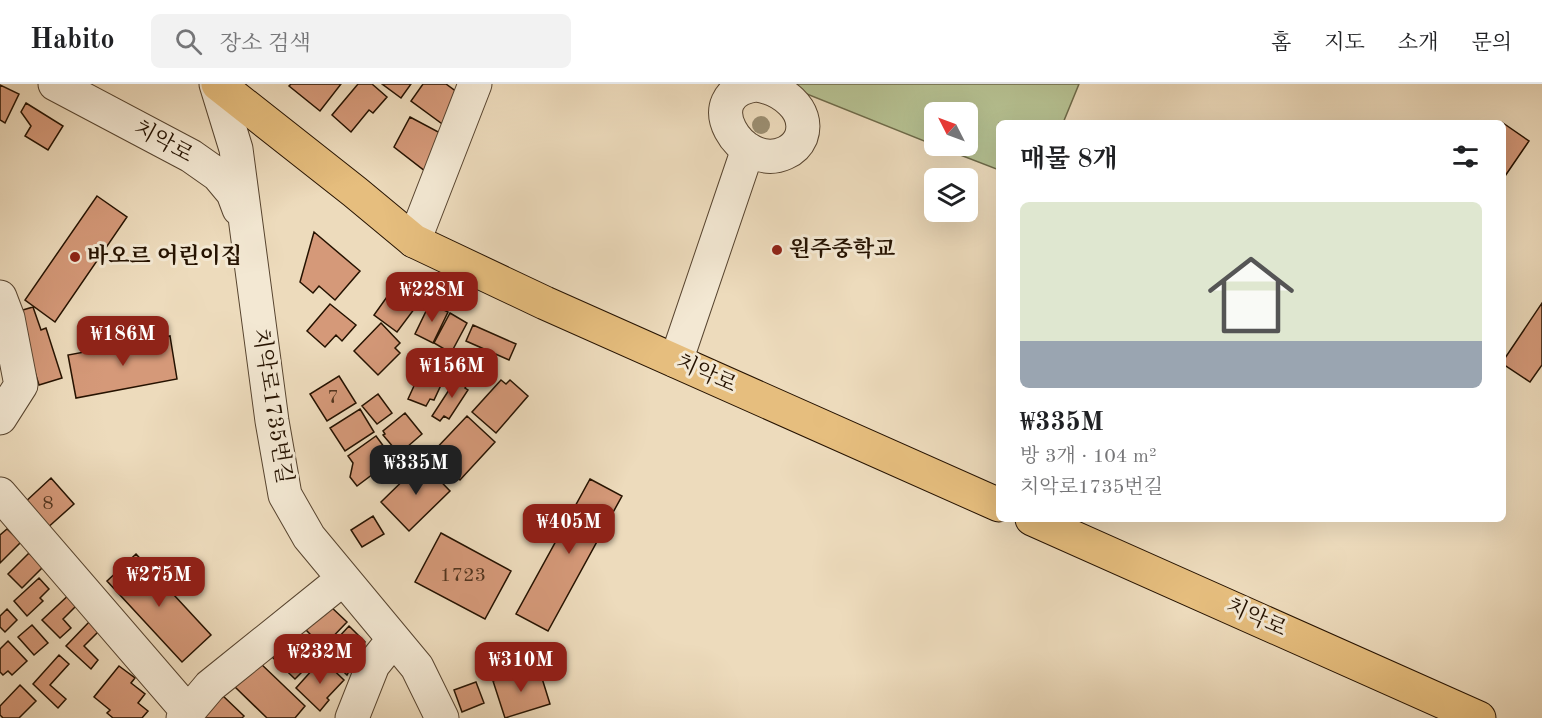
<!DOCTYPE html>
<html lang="ko">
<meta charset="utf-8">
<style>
body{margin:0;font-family:"Old Standard TT","Noto Serif KR",serif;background:#f2f2f2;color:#202124;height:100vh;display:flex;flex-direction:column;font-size:22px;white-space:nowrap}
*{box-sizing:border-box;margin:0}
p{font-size:20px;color:#757577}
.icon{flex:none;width:33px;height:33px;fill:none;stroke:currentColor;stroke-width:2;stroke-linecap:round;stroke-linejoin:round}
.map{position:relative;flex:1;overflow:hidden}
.sheet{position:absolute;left:996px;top:36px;width:510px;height:402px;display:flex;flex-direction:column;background:#fff;border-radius:9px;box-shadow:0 6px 24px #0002}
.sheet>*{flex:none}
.needle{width:39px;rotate:312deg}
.tools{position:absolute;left:924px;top:18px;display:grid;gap:12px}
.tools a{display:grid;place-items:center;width:54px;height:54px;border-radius:9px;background:#fff;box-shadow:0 6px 24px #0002;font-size:30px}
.price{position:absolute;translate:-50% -51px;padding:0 14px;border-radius:12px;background:#8f2418;color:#fff;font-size:20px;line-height:39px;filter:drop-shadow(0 2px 3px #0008)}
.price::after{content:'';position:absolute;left:50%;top:36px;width:18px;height:14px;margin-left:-9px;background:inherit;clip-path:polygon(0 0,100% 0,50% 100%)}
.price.current{background:#222;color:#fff}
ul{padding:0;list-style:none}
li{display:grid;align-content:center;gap:12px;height:318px;padding:0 24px}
li span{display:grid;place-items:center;height:186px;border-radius:9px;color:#555}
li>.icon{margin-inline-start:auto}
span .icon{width:108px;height:108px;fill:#fffc;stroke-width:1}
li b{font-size:26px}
h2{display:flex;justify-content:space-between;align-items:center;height:72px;padding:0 24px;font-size:26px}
header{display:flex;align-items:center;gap:36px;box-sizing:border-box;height:84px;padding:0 30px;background:#fff;border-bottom:2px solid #e0e0e0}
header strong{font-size:28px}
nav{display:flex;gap:33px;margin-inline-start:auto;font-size:21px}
.search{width:420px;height:54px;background:#f2f2f2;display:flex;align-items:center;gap:15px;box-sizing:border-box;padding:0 21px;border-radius:9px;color:#757577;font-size:22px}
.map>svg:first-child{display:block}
.green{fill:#b6c192;stroke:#6e6a49;stroke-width:1.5}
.building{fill:#d59979;stroke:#251200;stroke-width:1.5}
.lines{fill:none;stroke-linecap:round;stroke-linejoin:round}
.minor-casing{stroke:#57442f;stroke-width:35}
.major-casing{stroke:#251200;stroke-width:35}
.minor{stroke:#f3e8d3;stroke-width:33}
.major{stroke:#e6be7e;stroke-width:33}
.tree{fill:#9b8e71}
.poi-dot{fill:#8f2418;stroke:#f3e8d3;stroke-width:2}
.labels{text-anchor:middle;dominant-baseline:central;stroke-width:6;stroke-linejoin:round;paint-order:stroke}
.number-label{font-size:20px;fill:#51341e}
.street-label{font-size:22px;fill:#251200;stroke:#f3e8d3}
.poi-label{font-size:22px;font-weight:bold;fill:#251200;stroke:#f3e8d3;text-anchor:start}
</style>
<header>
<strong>Habito</strong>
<div class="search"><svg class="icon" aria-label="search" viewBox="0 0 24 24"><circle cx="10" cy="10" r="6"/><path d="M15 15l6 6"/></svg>장소 검색</div>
<nav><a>홈</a><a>지도</a><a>소개</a><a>문의</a></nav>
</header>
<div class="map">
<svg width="1542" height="634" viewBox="0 0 1542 634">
<rect width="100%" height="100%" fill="#eddbbc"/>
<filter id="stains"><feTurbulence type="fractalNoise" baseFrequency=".00333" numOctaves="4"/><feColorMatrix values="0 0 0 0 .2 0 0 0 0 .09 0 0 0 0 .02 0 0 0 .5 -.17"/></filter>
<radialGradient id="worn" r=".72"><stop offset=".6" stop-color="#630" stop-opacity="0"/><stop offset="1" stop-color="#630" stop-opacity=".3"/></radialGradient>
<path class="green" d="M782 0H1079L1063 39H999V86L937 62H968V28H934V61Z"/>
<path class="building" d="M291 0H341L320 27 289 2Z
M358 0H372L387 13 373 29 369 26 351 48 332 31Z
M382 0H411L401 14Z
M423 0H446L465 14 445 42 411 17Z
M0 1 19 10 5 39 0 36Z
M26 19 63 42 48 66 25 52 31 42 21 28Z
M410 33 444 51 425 87 394 63Z
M1503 39 1529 57 1503 95Z
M97 112 127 133 55 238 25 216Z
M314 148 360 187 335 216 319 202 313 209 300 198Z
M394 203 418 220 397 248 374 231Z
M430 219 448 228 433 259 415 250Z
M1542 219V281L1530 298 1503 280V277Z
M330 220 356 241 342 257 336 251 325 263 307 247Z
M33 223 41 246 46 244 62 294 39 301 16 228Z
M450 229 467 239 451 269 434 259Z
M381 239 400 259 395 264 400 269 378 291 354 267Z
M473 241 516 260 509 276 466 257Z
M170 252 177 295 76 314 68 271Z
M460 289 467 293 463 298 467 301 465 304 468 306 449 335 444 332 440 337 432 332Z
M419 291 441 301 434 316 430 315 426 322 408 315Z
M339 292 356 319 327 337 310 310Z
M501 296 506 300 510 296 528 312 496 349 472 328Z
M378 310 392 329 377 340 362 322Z
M360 325 374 348 345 367 330 344Z
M405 329 422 350 399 370 383 351 385 350 383 347Z
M467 332 495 358 460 396 432 369Z
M376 352 393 375 357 402 350 393 353 379 348 372Z
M422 378 450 407 409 447 381 418Z
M51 394 74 420 45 446 23 420Z
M590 395 622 412 548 547 516 530Z
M373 432 384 450 362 463 351 446Z
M7 445 21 458 0 479V451Z
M441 449 511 487 485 535 415 498Z
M29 469 43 483 22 504 8 490Z
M136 470 211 551 182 578 107 497Z
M39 494 49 505 40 514 43 517 27 532 14 517Z
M73 507 82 516 63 535 71 544 60 554 42 536Z
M329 521 347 538 323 563 305 545Z
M7 525 17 536 5 548 0 543V532Z
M90 537 100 546 84 562 98 576 91 585 66 562Z
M32 541 48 559 34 571 18 553Z
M349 542 365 558 347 591 324 569Z
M283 555 289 562 292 559 302 568 304 566 314 576 295 595 269 570Z
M8 557 27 577 12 591 8 587 3 591 0 588V565Z
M59 571 69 580 50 601 66 615 58 624 33 600Z
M322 575 344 596 327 614 329 616 320 627 296 604Z
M259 578 305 622 295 634H267L235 603Z
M119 582 135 594 131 599 145 610 138 619 148 627 142 634H113L107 629 110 626 94 613Z
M527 585 530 595 541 591 550 620 505 634 493 597Z
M476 598 484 619 462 628 454 606Z
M20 601 36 617 19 634H3L0 631V622Z
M221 610 244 632 242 634H199Z"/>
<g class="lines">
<g class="minor-casing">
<path id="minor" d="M55 0 191 72 218 91 233 109 239 125
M216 0 236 65 272 337 285 411 309 453 417 583 442 634
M756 1C780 4 811 25 801 53 798 60 792 66 785 69 741 89 693 10 756 1Z
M414 157 475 0
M0 213 8 234 21 301 0 334
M676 277 748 65
M0 410 189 629
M183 634 210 602 343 495
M352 634 373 581 393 556"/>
</g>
<g class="major-casing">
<path id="major" d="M218 0 355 108 414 157 545 219 999 421
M1032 435 1479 634"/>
</g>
<use href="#minor" class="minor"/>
<use href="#major" class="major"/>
</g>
<circle class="tree" cx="761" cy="41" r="9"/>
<g class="poi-dot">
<circle cx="777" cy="166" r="6"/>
<circle cx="75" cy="173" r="6"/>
</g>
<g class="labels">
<g class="number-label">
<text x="333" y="314">7</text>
<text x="48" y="420">8</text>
<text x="463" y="492">1723</text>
</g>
<g class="street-label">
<text transform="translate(163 58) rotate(29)">치악로</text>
<text transform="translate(706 290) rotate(24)">치악로</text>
<text transform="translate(272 322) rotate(81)">치악로1735번길</text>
<text transform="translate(1256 534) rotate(24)">치악로</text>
</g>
<g class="poi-label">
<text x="789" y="166">원주중학교</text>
<text x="87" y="173">바오르 어린이집</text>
</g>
</g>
<rect width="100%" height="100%" filter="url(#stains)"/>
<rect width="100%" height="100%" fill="url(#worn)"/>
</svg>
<div class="tools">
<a><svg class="needle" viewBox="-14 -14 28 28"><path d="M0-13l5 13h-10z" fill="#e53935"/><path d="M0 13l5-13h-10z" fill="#757577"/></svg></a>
<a><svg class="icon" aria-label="layers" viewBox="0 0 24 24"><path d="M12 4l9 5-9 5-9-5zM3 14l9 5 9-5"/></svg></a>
</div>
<b class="price" style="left:432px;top:239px">₩228M</b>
<b class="price" style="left:123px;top:283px">₩186M</b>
<b class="price" style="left:452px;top:315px">₩156M</b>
<b class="price current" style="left:416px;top:412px">₩335M</b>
<b class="price" style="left:569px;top:471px">₩405M</b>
<b class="price" style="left:159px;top:524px">₩275M</b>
<b class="price" style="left:320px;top:601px">₩232M</b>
<b class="price" style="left:521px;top:609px">₩310M</b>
<section class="sheet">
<h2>매물 8개<svg class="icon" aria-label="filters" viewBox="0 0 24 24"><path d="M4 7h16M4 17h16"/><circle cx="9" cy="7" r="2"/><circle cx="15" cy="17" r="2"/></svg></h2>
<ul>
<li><span style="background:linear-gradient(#dfe7d0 75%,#9aa5b1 0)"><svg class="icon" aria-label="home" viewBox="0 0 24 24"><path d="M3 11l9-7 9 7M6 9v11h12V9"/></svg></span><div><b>₩335M</b><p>방 3개 · 104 m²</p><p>치악로1735번길</p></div></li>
</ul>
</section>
</div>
